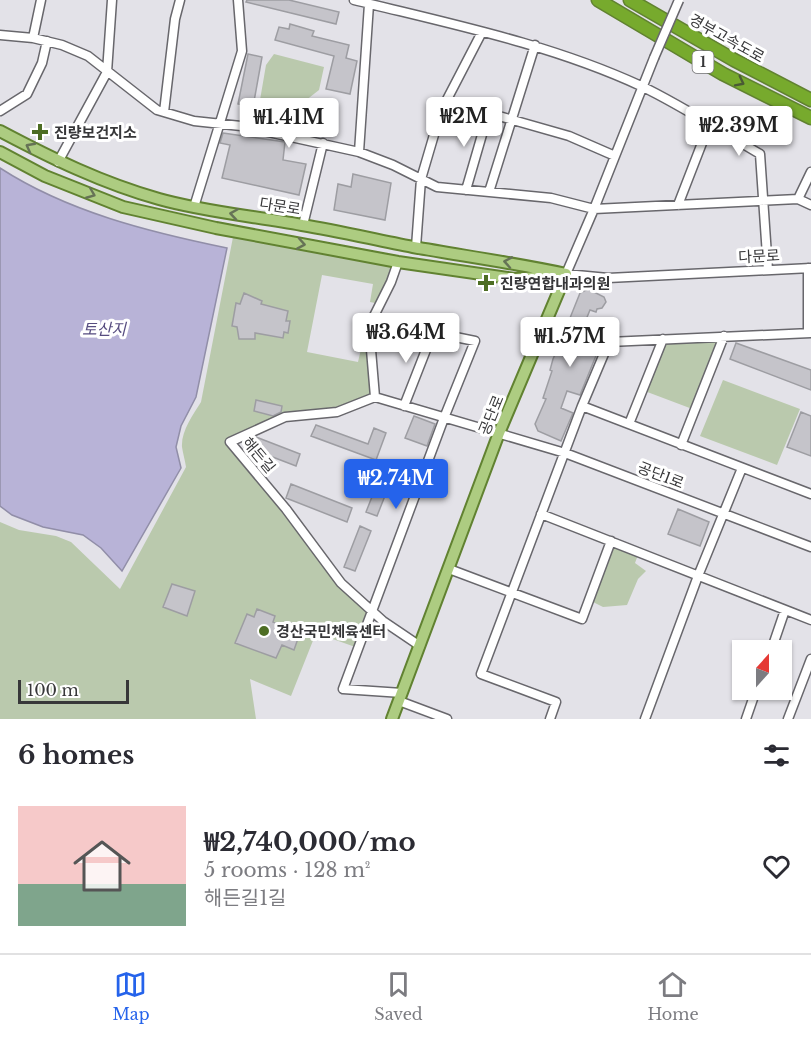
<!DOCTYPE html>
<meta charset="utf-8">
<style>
body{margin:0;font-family:"Libre Baskerville","Noto Sans KR",serif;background:#f2f2f3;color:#2b2b33;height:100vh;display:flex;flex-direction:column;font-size:22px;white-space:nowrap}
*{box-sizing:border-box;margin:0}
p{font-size:20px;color:#7c7c81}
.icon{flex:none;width:33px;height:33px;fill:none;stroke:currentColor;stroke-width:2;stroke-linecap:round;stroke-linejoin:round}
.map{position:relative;height:719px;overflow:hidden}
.sheet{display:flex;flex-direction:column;background:#fff;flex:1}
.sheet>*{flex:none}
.needle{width:39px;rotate:21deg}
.controls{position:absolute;left:732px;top:640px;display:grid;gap:12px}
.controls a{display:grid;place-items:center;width:60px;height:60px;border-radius:0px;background:#fff;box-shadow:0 2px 4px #0004;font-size:30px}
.scale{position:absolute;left:18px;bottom:15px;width:111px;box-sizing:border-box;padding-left:6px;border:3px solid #373739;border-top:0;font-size:16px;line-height:21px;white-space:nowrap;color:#373739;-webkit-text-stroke:4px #fff;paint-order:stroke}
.price{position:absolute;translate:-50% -51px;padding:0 14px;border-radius:6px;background:#fff;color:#222;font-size:20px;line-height:39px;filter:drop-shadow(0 2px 3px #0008)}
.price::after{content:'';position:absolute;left:50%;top:36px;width:18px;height:14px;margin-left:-9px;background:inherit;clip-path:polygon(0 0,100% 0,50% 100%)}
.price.on{background:#2563eb;color:#fff}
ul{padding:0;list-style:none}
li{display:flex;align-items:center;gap:18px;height:150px;padding:0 18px}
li+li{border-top:2px solid #e1e1e2}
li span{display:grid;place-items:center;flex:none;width:168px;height:120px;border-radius:0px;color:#555}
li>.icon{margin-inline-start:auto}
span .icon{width:72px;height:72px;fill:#fffc;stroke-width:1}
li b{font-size:26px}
h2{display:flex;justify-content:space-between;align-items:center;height:72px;padding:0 18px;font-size:26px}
.dock{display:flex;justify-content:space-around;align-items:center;height:84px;border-top:2px solid #e1e1e2;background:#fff;font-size:16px;color:#7c7c81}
.dock a{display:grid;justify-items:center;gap:3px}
.dock .on{color:#2563eb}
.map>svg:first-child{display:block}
.green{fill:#bac9ad}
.water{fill:#b8b3d7;stroke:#918ea8;stroke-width:1.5}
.building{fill:#c5c4ca;stroke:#9d9da2;stroke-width:1.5}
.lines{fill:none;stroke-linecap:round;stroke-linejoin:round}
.minor-casing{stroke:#68676c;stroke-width:11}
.major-casing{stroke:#618231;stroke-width:14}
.highway-casing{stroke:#618231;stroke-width:15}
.minor{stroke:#fff;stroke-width:8}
.major{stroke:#adcc81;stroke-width:10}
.highway{stroke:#77aa2d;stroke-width:12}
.minor-bridge-casing{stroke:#68676c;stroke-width:11;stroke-linecap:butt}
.minor-bridge{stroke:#fff;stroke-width:8}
.oneway{stroke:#4a5a35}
.oneway2{stroke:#667356}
.poi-dot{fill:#4d6d23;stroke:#fff;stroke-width:2}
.labels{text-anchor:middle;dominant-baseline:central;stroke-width:6;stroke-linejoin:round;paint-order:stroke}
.shield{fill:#fff;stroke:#737374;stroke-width:1.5}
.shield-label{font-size:14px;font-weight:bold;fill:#373739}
.street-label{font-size:15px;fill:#373739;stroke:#fff}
.poi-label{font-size:15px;font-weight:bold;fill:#373739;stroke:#fff;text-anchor:start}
.water-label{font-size:16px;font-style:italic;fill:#574d80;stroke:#fff}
</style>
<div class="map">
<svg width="811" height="719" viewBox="0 0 811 719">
<rect width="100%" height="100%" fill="#e3e2e8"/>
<path class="green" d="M274 54 324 67 319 90 296 108 260 100 266 65Z
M234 232 398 262 380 304 370 302 373 284 322 275 307 352 358 362 361 349H371L375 397 337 412 285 417 230 442 341 583 372 611 358 648 316 633 291 696 250 679 256 719H0V522L19 530 56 536 71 542 120 589 186 467C185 460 183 454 182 447 181 431 193 415 201 402Z
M724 336 695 410 642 390 663 339Z
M723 380 800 409 777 465 700 436Z
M611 541 639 552 635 563 646 571 638 579 627 605 603 607 589 600Z"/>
<path class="water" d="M0 168C68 212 149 232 227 248L196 397 181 426 176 447 181 468 122 571 101 548 83 535 43 527 12 515 0 506Z"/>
<path class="building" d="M247 0H289L339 12 336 24 246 2Z
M290 24 314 31 312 36 349 45 346 58 357 61 350 94 326 89 334 56 275 40 279 27 289 29Z
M248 54 262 57 253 107 238 104Z
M223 133 285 142 283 160 306 164 299 195 222 178 230 145 220 143Z
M353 174 391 183 385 220 334 210 338 184 351 187Z
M588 289 604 297 606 302 602 308 597 309 596 312 590 310 583 327 590 329 588 335 602 341 580 395 567 391 561 408 573 413 561 441 538 431 535 424 546 399 543 398 552 371 550 370 553 359 557 350 562 352 568 336 575 320 570 318 580 293Z
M244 293 262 301 261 304 288 311 286 321H290L288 333 284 332 283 338 255 333V339H239L237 327 232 326 236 303 240 304Z
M736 343 811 370V390L730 359Z
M256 400 282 406 281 412 273 416 254 411Z
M801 412 811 416V456L787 447Z
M414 416 435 424 427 446 405 438Z
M316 425 368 444 374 428 386 433 376 460 311 436Z
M256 437 300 454 296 466 249 448 252 439Z
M383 469 394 473 377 516 366 512Z
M291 484 352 508 347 522 286 498Z
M678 509 709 522 700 546 668 534Z
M360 526 371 531 355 571 344 567Z
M172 584 195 591 187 616 163 607Z
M257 609 275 616 273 622 286 627 288 622 302 627 294 650 282 645 276 658 235 643 247 614 254 617Z"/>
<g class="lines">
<g class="minor-casing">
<path id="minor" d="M354 0C451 24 550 44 641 86 681 105 722 132 760 154L768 270
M0 35 33 38 62 45 88 56 157 110 194 121 241 126 359 152 393 165 437 187 551 198 594 209 798 199
M33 38 41 0
M654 58 594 209 566 274 608 278 811 268
M446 101 569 136 615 156
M0 111 27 94 42 63 47 41
M164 112 175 19 180 0
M359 152 369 4
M58 162 107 72 112 0
M811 172 798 199 811 205
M466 190 488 114
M489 192 535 45
M678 205 709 125
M194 207 242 51 238 0
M303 225 323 143
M416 247 421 179 441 111 482 32
M808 268V333
M372 320 475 341 444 418 343 689 402 693
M811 333 609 342 582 406 811 494
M375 397 565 453 811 547
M375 397 337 412 285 417 230 442 286 509 341 583 383 621 420 646
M375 397 369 326 391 282 398 262
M404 406 433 332
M629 424 663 339
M681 445 724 336
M541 514 811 620
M449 569 582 619 611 541
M771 651 785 610
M399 701 447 719
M550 719 556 702 481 674 582 406
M645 719 698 576 742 468
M746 719 756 690
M788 719 811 659"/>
</g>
<g class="major-casing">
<path id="major" d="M0 131C51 158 102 183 159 199 205 212 254 216 302 225 339 231 376 240 413 247 464 256 515 263 566 274
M0 152 45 176 123 207 216 228 398 262 515 279 556 275
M392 719 499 433 566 274"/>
</g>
<g class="highway-casing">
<path id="highway" d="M598 0 723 74 811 118
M630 0 734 60 811 100"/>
</g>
<use href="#minor" class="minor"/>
<use href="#major" class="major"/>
<use href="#highway" class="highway"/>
<g class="minor-bridge-casing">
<path id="minor-bridge" d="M654 58 679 0"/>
</g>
<use href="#minor-bridge" class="minor-bridge"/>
</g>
<defs><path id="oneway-chevron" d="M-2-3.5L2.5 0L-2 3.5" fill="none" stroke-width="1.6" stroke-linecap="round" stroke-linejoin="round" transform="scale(1.5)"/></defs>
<use class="oneway" href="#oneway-chevron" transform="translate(740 82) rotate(27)"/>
<g class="oneway2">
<use href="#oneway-chevron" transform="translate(30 147) rotate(-152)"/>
<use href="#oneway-chevron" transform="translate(91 194) rotate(22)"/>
<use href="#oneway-chevron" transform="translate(234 214) rotate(-171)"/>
<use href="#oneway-chevron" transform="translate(301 244) rotate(10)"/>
<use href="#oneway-chevron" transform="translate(508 262) rotate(-170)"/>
</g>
<g class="poi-dot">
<path d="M37 123h6v6h6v6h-6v6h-6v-6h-6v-6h6z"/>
<path d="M483 274h6v6h6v6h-6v6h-6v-6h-6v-6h6z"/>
<circle cx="264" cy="631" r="6"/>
</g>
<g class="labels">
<rect class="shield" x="692.5" y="51" width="21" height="22" rx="4.5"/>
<g class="shield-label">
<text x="703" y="62">1</text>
</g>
<g class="street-label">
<text transform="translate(727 38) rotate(29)">경부고속도로</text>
<text transform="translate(280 206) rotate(9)">다문로</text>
<text transform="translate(759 256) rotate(-3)">다문로</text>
<text transform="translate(491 415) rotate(-68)">공단로</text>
<text transform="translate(259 455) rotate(50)">해든길</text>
<text transform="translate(661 475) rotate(21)">공단1로</text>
</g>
<g class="poi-label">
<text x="54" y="132">진량보건지소</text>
<text x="500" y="283">진량연합내과의원</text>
<text x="276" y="631">경산국민체육센터</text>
</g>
<g class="water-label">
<text x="104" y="329">토산지</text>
</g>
</g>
</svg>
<div class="controls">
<a><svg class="needle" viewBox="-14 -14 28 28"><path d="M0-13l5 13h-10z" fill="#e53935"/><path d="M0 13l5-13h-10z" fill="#7c7c81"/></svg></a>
</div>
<div class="scale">100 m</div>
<b class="price" style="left:464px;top:148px">₩2M</b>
<b class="price" style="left:289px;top:149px">₩1.41M</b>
<b class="price" style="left:739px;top:157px">₩2.39M</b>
<b class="price" style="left:406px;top:364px">₩3.64M</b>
<b class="price" style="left:570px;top:368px">₩1.57M</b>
<b class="price on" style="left:396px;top:510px">₩2.74M</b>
</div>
<section class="sheet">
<h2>6 homes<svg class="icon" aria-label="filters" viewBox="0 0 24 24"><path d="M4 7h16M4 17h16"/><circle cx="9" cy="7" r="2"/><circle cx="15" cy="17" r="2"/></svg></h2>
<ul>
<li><span style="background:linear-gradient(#f6c9c9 65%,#7fa58c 0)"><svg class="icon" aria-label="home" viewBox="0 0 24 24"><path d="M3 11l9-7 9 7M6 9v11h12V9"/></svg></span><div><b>₩2,740,000/mo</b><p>5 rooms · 128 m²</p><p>해든길1길</p></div><svg class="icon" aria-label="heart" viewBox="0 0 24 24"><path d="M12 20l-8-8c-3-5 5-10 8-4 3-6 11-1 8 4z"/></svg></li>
</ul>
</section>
<nav class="dock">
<a class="on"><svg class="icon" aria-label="map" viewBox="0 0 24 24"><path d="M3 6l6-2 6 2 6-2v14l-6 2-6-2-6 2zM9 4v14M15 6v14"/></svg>Map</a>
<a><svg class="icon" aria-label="saved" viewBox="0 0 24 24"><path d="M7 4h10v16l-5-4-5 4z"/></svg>Saved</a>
<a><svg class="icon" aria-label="home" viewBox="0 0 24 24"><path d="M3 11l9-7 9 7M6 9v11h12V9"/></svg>Home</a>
</nav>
